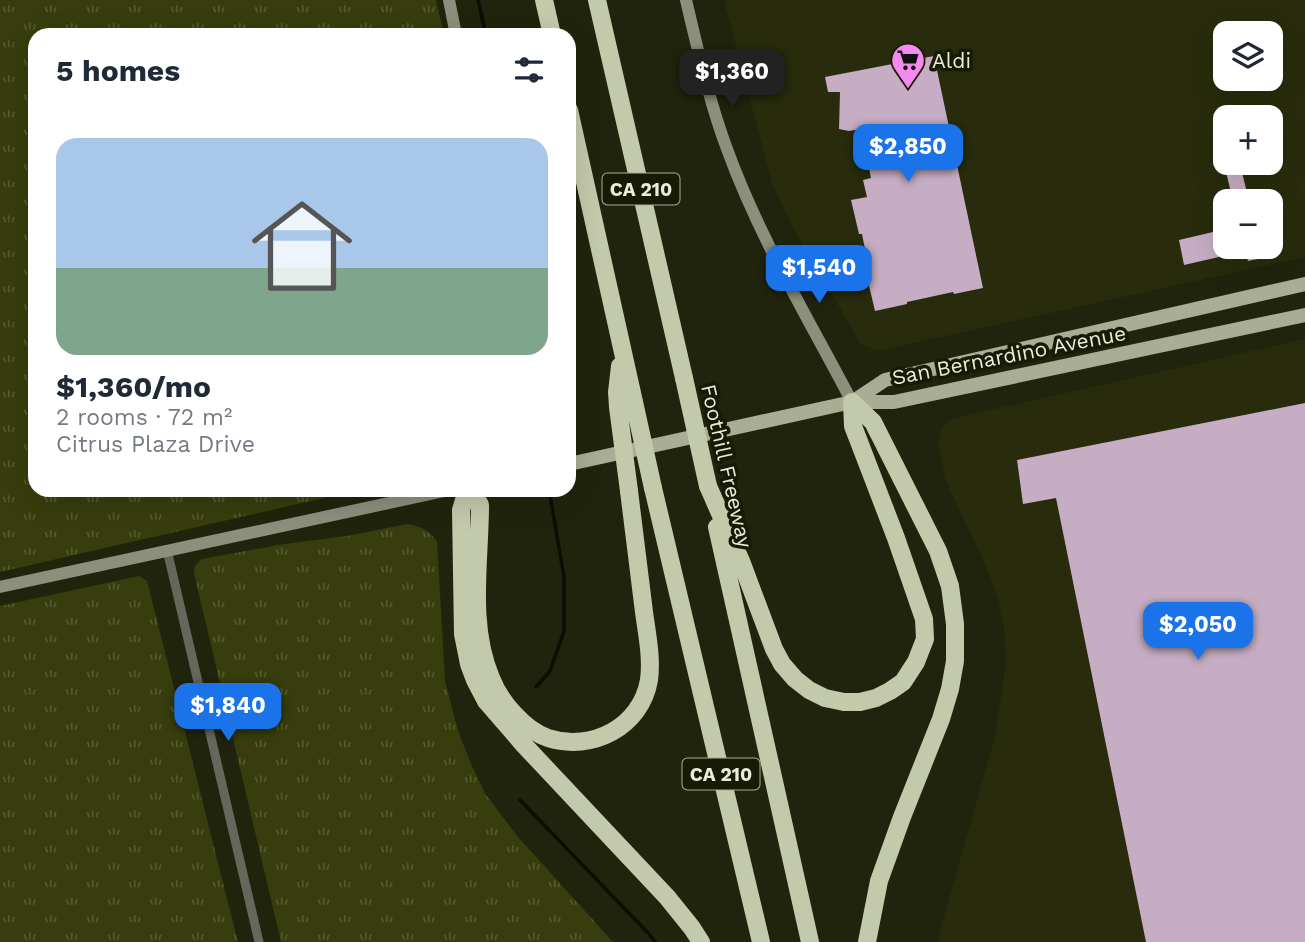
<!DOCTYPE html>
<meta charset="utf-8">
<style>
body{margin:0;font-family:"Work Sans",sans-serif;background:#f2f2f3;color:#1f2937;height:100vh;display:flex;flex-direction:column;font-size:26px;white-space:nowrap}
*{box-sizing:border-box;margin:0}
p{font-size:23px;color:#747a83}
.icon{flex:none;width:38px;height:38px;fill:none;stroke:currentColor;stroke-width:2;stroke-linecap:round;stroke-linejoin:round}
.map{position:relative;flex:1;overflow:hidden}
.panel{position:absolute;left:28px;top:28px;width:548px;height:469px;display:flex;flex-direction:column;background:#fff;border-radius:21px;box-shadow:0 7px 28px #0002}
.panel>*{flex:none}
.tools{position:absolute;left:1213px;top:21px;display:grid;gap:14px}
.tools a{display:grid;place-items:center;width:70px;height:70px;border-radius:14px;background:#fff;box-shadow:0 7px 28px #0002;font-size:35px}
.price{position:absolute;translate:-50% -60px;padding:0 16px;border-radius:14px;background:#1a73e8;color:#fff;font-size:23px;line-height:46px;filter:drop-shadow(0 2px 4px #0008)}
.price::after{content:'';position:absolute;left:50%;top:42px;width:21px;height:16px;margin-left:-10px;background:inherit;clip-path:polygon(0 0,100% 0,50% 100%)}
.price.selected{background:#222;color:#fff}
ul{padding:0;list-style:none}
li{display:grid;align-content:center;gap:14px;height:371px;padding:0 28px}
li+li{border-top:2px solid #e0e1e3}
li span{display:grid;place-items:center;height:217px;border-radius:21px;color:#555}
li>.icon{margin-inline-start:auto}
span .icon{width:126px;height:126px;fill:#fffc;stroke-width:1}
li b{font-size:30px}
h2{display:flex;justify-content:space-between;align-items:center;height:84px;padding:0 28px;font-size:30px}
.map>svg:first-child{display:block}
.built{fill:#282c0c;fill-rule:evenodd}
.grass{fill:url(#grass-tufts)}
.lines{fill:none;stroke-linecap:round;stroke-linejoin:round}
.stream{stroke:#0c0e03;stroke-width:3.5}
.building{fill:#c6adc3}
.street{stroke:#65675b;stroke-width:9}
.secondary{stroke:#8b8f7c;stroke-width:12}
.primary{stroke:#a8ad94;stroke-width:14}
.highway{stroke:#c3c9ab;stroke-width:18}
.highway-bridge{stroke:#c3c9ab;stroke-width:18}
.labels{text-anchor:middle;dominant-baseline:central;stroke-width:7;stroke-linejoin:round;paint-order:stroke}
.shield{fill:#181b04;stroke:#aaad9b;stroke-width:2}
.shield-label{font-size:19px;font-weight:bold;fill:#e9ecdc}
.poi-label{font-size:21px;fill:#e9ecdc;stroke:#181b04;text-anchor:start}
.street-label{font-size:21px;fill:#e9ecdc;stroke:#181b04}
</style>
<div class="map">
<svg width="1305" height="942" viewBox="0 0 1305 942">
<defs>
<pattern id="grass-tufts" width="24" height="20" patternUnits="userSpaceOnUse" patternTransform="scale(1.75)"><rect width="24" height="20" fill="#373d0c"/><path d="M3 7l-1-3M5 7V3M7 7l1-3M15 17l-1-3M17 17v-4M19 17l1-3" fill="none" stroke="#54592f"/></pattern>
</defs>
<rect width="100%" height="100%" fill="#21240c"/>
<path class="built" d="M724 0H1305V257L877 351 861 344 791 224 772 183ZM1225 33H1270V79H1225ZM1225 117H1270V163H1225ZM1225 201H1270V247H1225Z
M1305 339V942H937L995 736 1006 663 1004 627 999 602 989 573 946 481 938 443 943 426 951 419Z"/>
<path class="grass" d="M0 0H436L444 35H35V490H350L337 495 0 572Z
M407 524C420 526 428 530 437 541L445 681 458 731 471 764 486 795 518 837 613 942H281L194 573 195 566 202 559 284 544 347 536Z
M139 576 147 581 238 942H0V606Z"/>
<g class="lines">
<path class="stream" d="M478 0 486 35
M536 687 550 671 564 631V577L550 495
M520 800 649 934 655 942"/>
</g>
<path class="building" d="M934 56 983 288 954 294 953 292 907 302V304L875 311 863 260 867 259 862 234H859L851 200 867 197 863 180 871 178 861 129 849 131 839 129 840 92H828L825 77Z
M1241 168 1249 201H1233L1226 172Z
M1213 232 1219 257 1184 265 1179 240Z
M1245 247H1260L1263 258 1248 261Z
M1305 403V942H1146L1056 498 1023 504 1017 460Z"/>
<g class="lines">
<path class="street" d="M167 550 259 942"/>
<path class="secondary" d="M449 0 456 35
M686 0C698 50 709 101 727 149 759 237 808 318 852 402
M0 587 449 490"/>
<path class="primary" d="M852 402 885 380 1305 284
M569 464 852 402H894L1305 315"/>
<path class="highway" d="M544 0 552 35
M597 0 684 378
M569 110 634 402
M852 402 873 422 938 551 950 586 955 624V661L950 689 941 719 902 817 879 881 867 942
M618 407 617 392 620 366
M708 486 741 561 774 649 782 664 795 679 809 690 825 698 844 702H860L876 698 890 691 903 682 916 662 925 639 924 619 896 538 853 426 852 402
M653 488 761 942
M467 490 461 510 463 634 469 664 475 680 486 701 524 745 667 897 692 928 701 942
M471 490 480 505C480 562 468 624 491 678 500 701 524 730 548 738 592 752 641 727 649 680 652 658 647 634 644 612 639 571 634 531 629 491
M717 527 810 942"/>
<path class="highway-bridge" d="M684 378 708 486
M634 402 653 488
M618 407 629 491"/>
</g>
<defs>
<g id="supermarket-pin" transform="scale(1.75)"><path d="M0 17L-7.5 6A9.5 9.5 0 1 1 7.5 6Z" fill="#f689ee" stroke="#181b04"/><path d="M-6-5.5h2.5l.6 2H6L4.5 2H-2.5L-4.4-4H-6ZM-1.5 3.2a1.3 1.3 0 1 0 .1 0ZM3 3.2a1.3 1.3 0 1 0 .1 0Z" fill="#111"/></g>
</defs>
<g fill-rule="evenodd">
<use href="#supermarket-pin" x="908" y="60"/>
</g>
<g class="labels">
<g class="shield">
<rect x="602.5" y="173.5" width="77" height="31" rx="5"/>
<rect x="682.5" y="758.5" width="77" height="31" rx="5"/>
</g>
<g class="shield-label">
<text x="641" y="189">CA 210</text>
<text x="721" y="774">CA 210</text>
</g>
<g class="poi-label">
<text x="932" y="60">Aldi</text>
</g>
<g class="street-label">
<text transform="translate(1009 355) rotate(-11)">San Bernardino Avenue</text>
<text transform="translate(727 466) rotate(77)">Foothill Freeway</text>
</g>
</g>
</svg>
<div class="tools">
<a><svg class="icon" aria-label="layers" viewBox="0 0 24 24"><path d="M12 4l9 5-9 5-9-5zM3 14l9 5 9-5"/></svg></a>
<a>+</a>
<a>−</a>
</div>
<b class="price selected" style="left:732px;top:109px">$1,360</b>
<b class="price" style="left:908px;top:184px">$2,850</b>
<b class="price" style="left:819px;top:305px">$1,540</b>
<b class="price" style="left:1198px;top:662px">$2,050</b>
<b class="price" style="left:228px;top:743px">$1,840</b>
<section class="panel">
<h2>5 homes<svg class="icon" aria-label="filters" viewBox="0 0 24 24"><path d="M4 7h16M4 17h16"/><circle cx="9" cy="7" r="2"/><circle cx="15" cy="17" r="2"/></svg></h2>
<ul>
<li><span style="background:linear-gradient(#a9c7e8 60%,#7fa58c 0)"><svg class="icon" aria-label="home" viewBox="0 0 24 24"><path d="M3 11l9-7 9 7M6 9v11h12V9"/></svg></span><div><b>$1,360/mo</b><p>2 rooms · 72 m²</p><p>Citrus Plaza Drive</p></div></li>
</ul>
</section>
</div>
